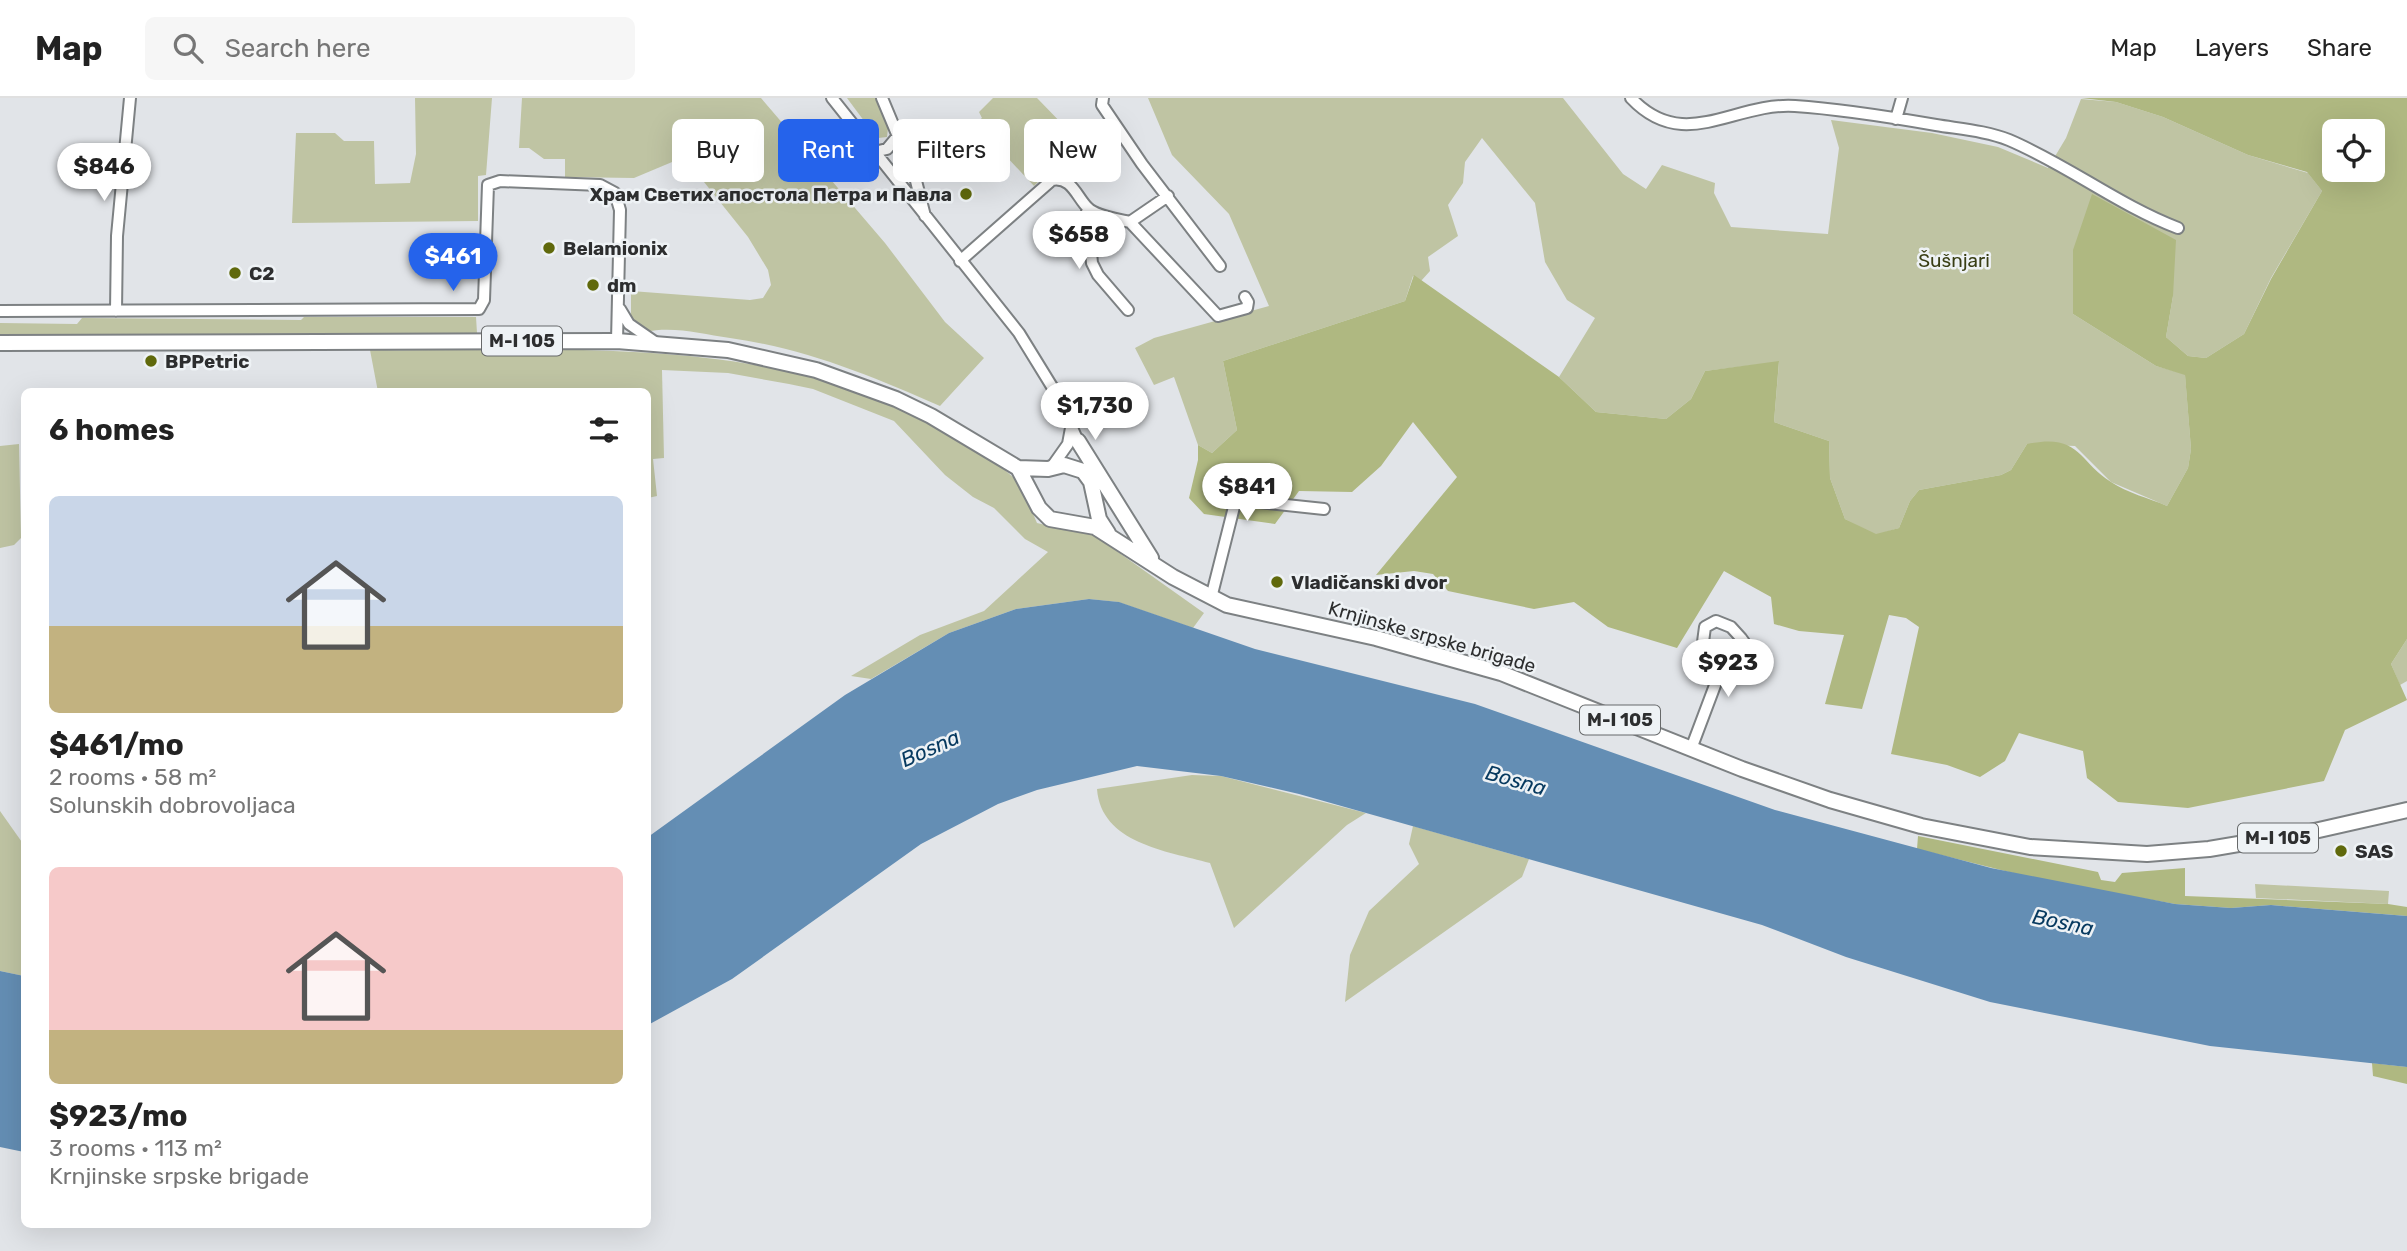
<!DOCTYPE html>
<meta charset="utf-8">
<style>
body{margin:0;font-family:Rubik,sans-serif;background:#f6f6f6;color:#222;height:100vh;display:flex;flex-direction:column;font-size:26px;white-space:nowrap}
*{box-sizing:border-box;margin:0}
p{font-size:23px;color:#767676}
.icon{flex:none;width:38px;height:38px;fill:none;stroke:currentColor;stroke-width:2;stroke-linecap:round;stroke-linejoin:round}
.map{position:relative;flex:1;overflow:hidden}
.drawer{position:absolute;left:21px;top:290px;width:630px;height:840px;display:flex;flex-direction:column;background:#fff;border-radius:10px;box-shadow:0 7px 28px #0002}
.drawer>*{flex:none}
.guide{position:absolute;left:672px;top:21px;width:665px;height:63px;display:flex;gap:14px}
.controls{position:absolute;left:2322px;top:21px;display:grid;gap:14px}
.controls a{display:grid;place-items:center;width:63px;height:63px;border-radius:10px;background:#fff;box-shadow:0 7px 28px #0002;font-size:35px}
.price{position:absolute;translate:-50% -60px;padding:0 16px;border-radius:24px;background:#fff;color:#222;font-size:23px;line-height:46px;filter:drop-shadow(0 2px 4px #0008)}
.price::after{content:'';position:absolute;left:50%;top:42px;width:21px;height:16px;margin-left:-10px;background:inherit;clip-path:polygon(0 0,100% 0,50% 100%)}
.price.selected{background:#2563eb;color:#fff}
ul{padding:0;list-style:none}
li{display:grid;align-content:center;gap:14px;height:371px;padding:0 28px}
li span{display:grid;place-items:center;height:217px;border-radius:10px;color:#555}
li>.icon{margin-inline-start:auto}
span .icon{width:126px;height:126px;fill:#fffc;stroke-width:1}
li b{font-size:30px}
h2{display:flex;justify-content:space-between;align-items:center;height:84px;padding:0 28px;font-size:30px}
.pill{padding:0 24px;border-radius:10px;background:#fff;box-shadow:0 7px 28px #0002;font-size:24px;line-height:63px}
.pill.selected{background:#2563eb;color:#fff}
header{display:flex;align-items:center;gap:42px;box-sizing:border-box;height:98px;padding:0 35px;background:#fff;border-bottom:2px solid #e0e0e0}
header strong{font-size:33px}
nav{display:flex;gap:38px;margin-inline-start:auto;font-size:24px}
.search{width:490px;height:63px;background:#f6f6f6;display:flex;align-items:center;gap:18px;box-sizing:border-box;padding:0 24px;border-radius:10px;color:#767676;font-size:26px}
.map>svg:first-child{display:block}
.green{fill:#bfc4a3}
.forest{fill:#afb881;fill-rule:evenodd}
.water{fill:#648eb4}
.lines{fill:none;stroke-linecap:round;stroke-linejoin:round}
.minor-casing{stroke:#7d8183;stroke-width:14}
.major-casing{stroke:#7d8183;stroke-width:18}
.minor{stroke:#fff;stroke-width:10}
.major{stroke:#fff;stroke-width:14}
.poi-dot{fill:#60690c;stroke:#eef2f5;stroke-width:2.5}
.labels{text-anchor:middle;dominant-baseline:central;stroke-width:5;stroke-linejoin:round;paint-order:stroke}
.shield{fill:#eef2f5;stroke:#67696a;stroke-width:2}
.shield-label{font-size:18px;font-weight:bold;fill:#2d2e2f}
.poi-label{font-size:19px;font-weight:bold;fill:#2d2e2f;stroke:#eef2f5;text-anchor:start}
.park-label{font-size:19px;fill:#393e14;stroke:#eef2f5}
.street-label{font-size:19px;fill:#2d2e2f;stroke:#eef2f5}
.water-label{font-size:21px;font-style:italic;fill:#06395f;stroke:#eef2f5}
</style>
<header>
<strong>Map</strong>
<div class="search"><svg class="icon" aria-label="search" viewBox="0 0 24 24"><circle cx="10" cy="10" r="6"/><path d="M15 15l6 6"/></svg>Search here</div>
<nav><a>Map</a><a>Layers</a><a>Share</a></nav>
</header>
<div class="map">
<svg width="2407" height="1153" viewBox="0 0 2407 1153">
<rect width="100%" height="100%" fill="#e1e4e8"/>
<path class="green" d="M415 0H492L486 77 478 78V123L292 125 296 35H335L344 43H374L375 86 410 85 416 56Z
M522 0H761L885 145 945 224 984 260 940 308C872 278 804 250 730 240 701 236 674 228 645 234L631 219V193L750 202 763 200 771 187 768 172 748 139 684 59 634 80 565 79V61H544L529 50H519Z
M847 0H876L888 30 887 39 878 40 873 35Z
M993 0H1037L1069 33 1060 62 1034 88 975 25 982 20 979 14Z
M1148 0H1563L1623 76 1646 91 1662 67 1715 85 1714 95 1731 129 1828 136 1839 50 1831 22 1932 35 1998 49 2048 70 2066 40 2081 1 2116 4 2163 19 2248 57 2308 75 2322 93 2271 180 2244 236 2206 260 2188 258 2166 239 2173 198 2073 152V216L2156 268 2185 276 2191 351 2188 370 2167 408 2111 384 2075 348 2027 346 2011 372 2001 377 1919 392 1910 403 1899 430 1876 437 1845 421 1830 380 1829 343 1774 324 1779 264 1705 273 1691 301 1666 321 1596 314 1559 279 1595 220 1567 202 1545 164 1535 105 1482 40 1465 64 1463 85 1448 107 1458 138 1428 159 1430 173 1421 183 1413 178 1405 203 1223 263 1237 332 1212 355 1198 347 1174 279 1154 287 1135 250 1154 240 1269 208 1229 116 1172 57Z
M304 219H476L477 235 0 237V225L77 226 82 220 301 222Z
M370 252C565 254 796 232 964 346 980 357 1003 368 1016 382 1027 394 1030 410 1037 425 1054 430 1071 427 1087 432L1204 515 1193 530 1118 504 1089 501 1016 511 949 535 871 581 851 578 920 537 984 513 1048 454 1025 441 994 410 973 399 945 377 894 323 813 291 789 286 728 275 662 272 664 360 653 361 657 398 648 400V294H378Z
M19 346 21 440 14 447 0 450V348Z
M2407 541V583L2400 587 2391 566Z
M1192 677 1221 678 1366 715 1347 727 1234 830 1210 765C1166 753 1101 745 1097 691Z
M0 713 24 747V878L0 873Z
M1413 728 1529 761 1522 779 1345 904 1350 857 1369 813 1419 766 1409 746Z
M2255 786 2389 793 2388 806 2256 800Z"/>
<path class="forest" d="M2081 0H2407V541L2391 566 2407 602 2345 632 2324 683 2188 710 2118 704 2087 680 2083 653 2019 635 2005 663 1980 679 1947 667 1891 656 1919 529 1906 520 1889 517 1862 611 1825 606 1844 537 1799 533 1774 526 1771 499 1724 473 1677 550 1608 529 1574 504 1534 511 1448 493 1433 476 1414 473 1376 477 1457 379 1413 324 1381 368 1352 394 1299 393 1275 426 1204 416 1189 400 1198 362V347L1212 355 1237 332 1223 263 1405 203 1414 177 1559 279 1596 314 1666 321 1691 301 1705 273 1779 263 1774 324 1829 343 1830 380 1845 421 1876 436 1899 430 1910 403 1919 392 2001 377 2011 372 2027 346C2080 335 2077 362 2111 384 2127 395 2149 400 2167 408L2188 370 2191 351 2185 277 2156 268 2073 216V152L2092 96 2176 142 2173 198 2166 239 2188 258 2206 260 2244 236 2271 181 2322 93 2307 74 2248 57 2163 19 2116 4ZM2334 33H2373V72H2334Z
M1918 738 2098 774 2101 782 2115 784 2122 775 2185 770V798L2388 806 2407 809V818L2271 807 2231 810 2175 806 2045 783 1917 751Z
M2372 965 2407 969V986L2373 978Z"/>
<path class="water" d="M1089 501 1119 504 1255 551 1475 606 1775 712 1991 770 2175 806 2231 810 2271 807 2407 818V969L2210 948 1990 904 1846 859 1762 827 1299 696 1221 678 1137 668 1037 692 998 706 921 746 732 881 648 927V739L845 597 949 535 1016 511Z
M0 873 24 878V1054L0 1049Z"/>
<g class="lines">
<g class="minor-casing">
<path id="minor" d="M832 0 1019 235 1059 300 1080 348
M882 0 915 79 925 118
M1103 0 1102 7 1142 66 1220 168
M1631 0C1684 56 1733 4 1795 8 1842 11 1890 19 1936 27 1960 31 1987 33 2009 42 2068 67 2118 107 2178 130
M1896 21 1902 0
M874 54 887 51 897 39
M1087 110 1092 165 1098 177 1128 212
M1130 124 1218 218 1247 210 1248 204 1245 199
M960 163 1052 82C1072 78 1077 100 1088 110 1097 119 1119 121 1130 124L1168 98
M620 211 629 226 655 244
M0 213 479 211 484 202 488 87 500 83 600 87 615 95 620 112 617 243
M116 213 117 138 130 0
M1051 370 1068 346 1071 330
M1211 500 1235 405 1240 402 1324 411
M1691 651 1723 566 1703 544 1705 529 1716 523 1731 529 1741 540 1762 569"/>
</g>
<g class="major-casing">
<path id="major" d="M0 245 617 243 728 252 816 272 896 301 931 318 1018 370 1039 410 1050 421 1095 429 1173 479 1227 507 1376 540 1501 575 1742 671 1830 702 1921 728 2030 749 2147 756 2209 751 2310 734 2407 712
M1078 343 1151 460
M1018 370 1048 371 1064 367 1083 373 1091 384 1099 421 1108 435"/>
</g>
<use href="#minor" class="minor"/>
<use href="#major" class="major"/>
</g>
<g class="poi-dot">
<circle cx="966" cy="96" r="7"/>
<circle cx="549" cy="150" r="7"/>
<circle cx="235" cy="175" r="7"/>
<circle cx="593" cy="187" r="7"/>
<circle cx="151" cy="263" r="7"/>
<circle cx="1277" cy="484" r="7"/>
<circle cx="2341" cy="753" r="7"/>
</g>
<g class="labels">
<g class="shield">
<rect x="482" y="228.5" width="80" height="29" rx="5"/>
<rect x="1580" y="607.5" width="80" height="29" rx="5"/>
<rect x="2238" y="725.5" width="80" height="29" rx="5"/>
</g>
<g class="shield-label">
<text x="522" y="243">M-I 105</text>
<text x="1620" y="622">M-I 105</text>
<text x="2278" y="740">M-I 105</text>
</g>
<g class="poi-label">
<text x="952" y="96" text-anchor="end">Храм Светих апостола Петра и Павла</text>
<text x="563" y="150">Belamionix</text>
<text x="249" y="175">C2</text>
<text x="607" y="187">dm</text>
<text x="165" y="263">BPPetric</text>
<text x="1291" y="484">Vladičanski dvor</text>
<text x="2355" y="753">SAS</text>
</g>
<g class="park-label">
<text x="1954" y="162">Šušnjari</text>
</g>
<g class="street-label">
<text transform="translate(1432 539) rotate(16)">Krnjinske srpske brigade</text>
</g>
<g class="water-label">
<text transform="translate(930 650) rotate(-24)">Bosna</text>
<text transform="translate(1516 682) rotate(16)">Bosna</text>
<text transform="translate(2063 824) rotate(12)">Bosna</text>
</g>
</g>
</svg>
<div class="controls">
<a><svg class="icon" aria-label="locate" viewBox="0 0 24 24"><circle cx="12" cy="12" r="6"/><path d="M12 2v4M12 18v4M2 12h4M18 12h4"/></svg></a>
</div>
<b class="price" style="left:104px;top:105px">$846</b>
<b class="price" style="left:1079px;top:173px">$658</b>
<b class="price selected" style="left:453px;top:195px">$461</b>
<b class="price" style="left:1095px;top:344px">$1,730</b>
<b class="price" style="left:1247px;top:425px">$841</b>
<b class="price" style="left:1728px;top:601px">$923</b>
<div class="guide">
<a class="pill">Buy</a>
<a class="pill selected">Rent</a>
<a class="pill">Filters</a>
<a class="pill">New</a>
</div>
<section class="drawer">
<h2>6 homes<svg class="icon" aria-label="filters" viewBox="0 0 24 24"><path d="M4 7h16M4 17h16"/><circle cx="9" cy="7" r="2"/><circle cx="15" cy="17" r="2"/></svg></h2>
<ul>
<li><span style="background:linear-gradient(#c9d6e8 60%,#c2b280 0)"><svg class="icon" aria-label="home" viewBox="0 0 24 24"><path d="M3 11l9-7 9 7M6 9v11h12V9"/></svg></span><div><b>$461/mo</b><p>2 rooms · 58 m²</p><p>Solunskih dobrovoljaca</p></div></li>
<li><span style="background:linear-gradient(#f6c9c9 75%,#c2b280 0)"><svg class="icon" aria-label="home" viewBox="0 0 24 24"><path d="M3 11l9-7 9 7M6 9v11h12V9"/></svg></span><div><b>$923/mo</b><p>3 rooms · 113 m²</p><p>Krnjinske srpske brigade</p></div></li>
</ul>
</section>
</div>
